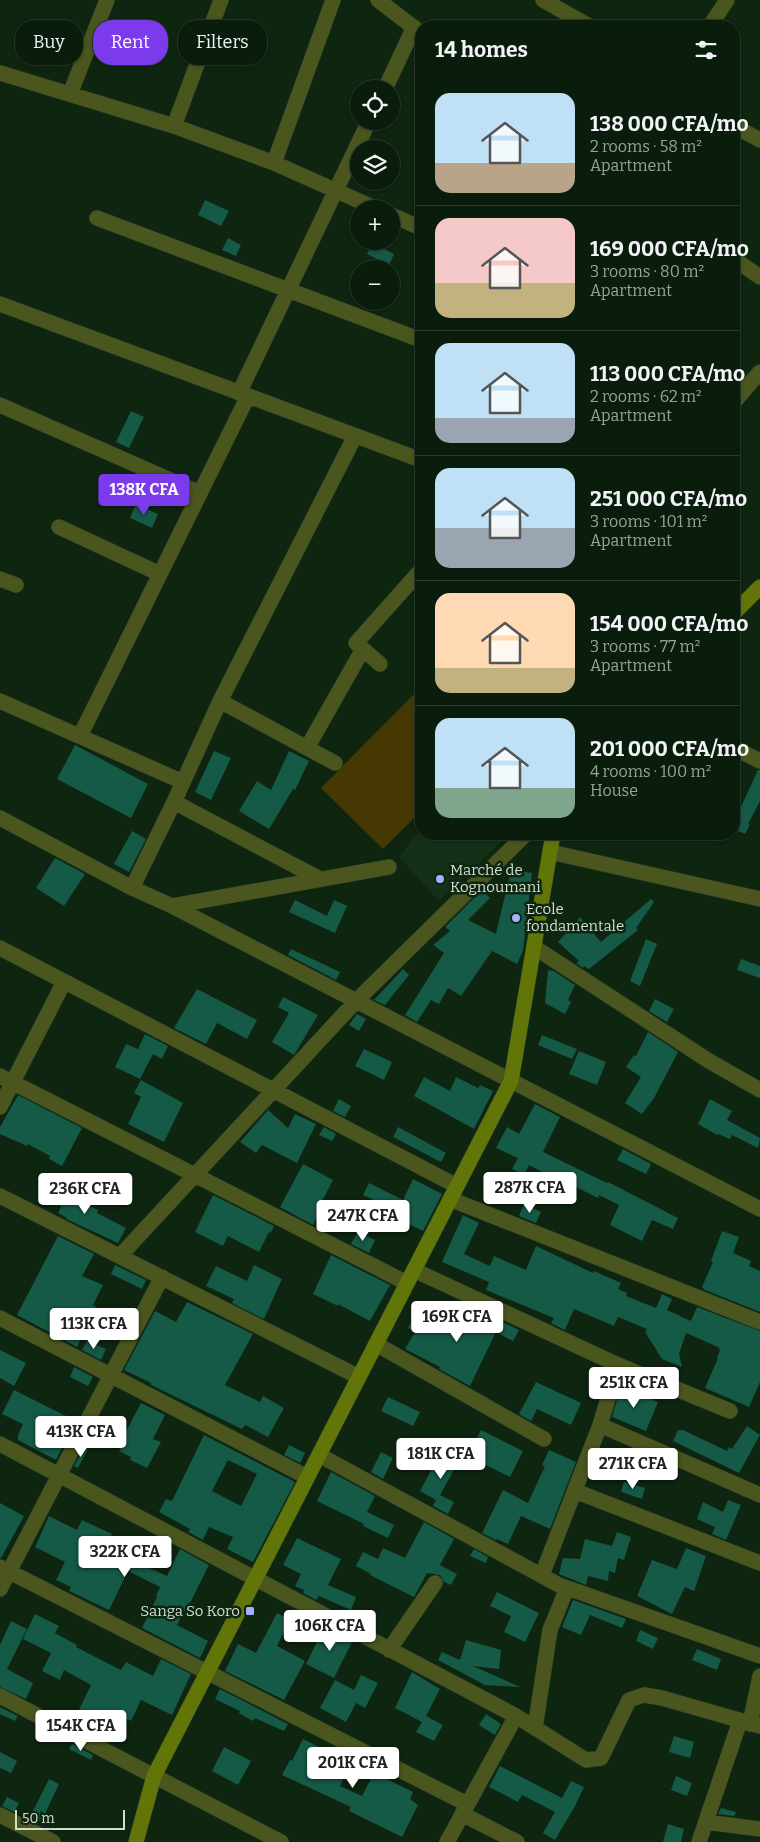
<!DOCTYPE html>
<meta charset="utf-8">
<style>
body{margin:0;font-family:Bitter,serif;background:#18291a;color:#f1f3f6;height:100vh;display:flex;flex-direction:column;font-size:19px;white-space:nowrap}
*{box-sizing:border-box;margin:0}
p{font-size:16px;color:#99a19d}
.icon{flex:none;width:28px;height:28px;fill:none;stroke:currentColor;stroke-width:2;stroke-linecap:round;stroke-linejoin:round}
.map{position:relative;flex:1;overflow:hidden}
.sheet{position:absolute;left:415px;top:20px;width:325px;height:820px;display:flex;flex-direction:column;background:#0a1c0c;border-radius:20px;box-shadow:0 1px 4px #0004,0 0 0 1px #2a3a2d}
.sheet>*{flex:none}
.top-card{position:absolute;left:15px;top:20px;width:325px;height:45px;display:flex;gap:10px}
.fabs{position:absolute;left:350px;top:80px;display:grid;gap:10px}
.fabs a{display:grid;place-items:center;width:50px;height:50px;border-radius:50%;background:#0a1c0c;box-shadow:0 1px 4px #0004,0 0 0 1px #2a3a2d;font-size:25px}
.scale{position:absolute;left:15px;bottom:12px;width:110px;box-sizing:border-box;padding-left:5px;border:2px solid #d0ded0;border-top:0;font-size:14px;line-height:18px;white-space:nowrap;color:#d0ded0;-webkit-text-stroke:4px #0e2510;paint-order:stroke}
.price{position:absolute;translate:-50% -42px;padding:0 11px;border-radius:5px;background:#fff;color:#222;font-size:16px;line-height:32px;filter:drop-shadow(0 1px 2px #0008)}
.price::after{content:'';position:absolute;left:50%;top:30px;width:15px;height:11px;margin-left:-8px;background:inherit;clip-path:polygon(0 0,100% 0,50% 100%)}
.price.active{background:#7c3aed;color:#fff}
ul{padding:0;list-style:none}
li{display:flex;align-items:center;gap:15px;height:125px;padding:0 20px}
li+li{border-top:1px solid #2a3a2d}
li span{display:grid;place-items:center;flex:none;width:140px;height:100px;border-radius:15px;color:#555}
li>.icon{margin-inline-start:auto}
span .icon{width:60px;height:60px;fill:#fffc;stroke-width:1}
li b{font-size:21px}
h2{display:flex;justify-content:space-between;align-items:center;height:60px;padding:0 20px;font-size:21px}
.chip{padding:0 18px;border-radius:20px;background:#0a1c0c;box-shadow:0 1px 4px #0004,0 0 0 1px #2a3a2d;font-size:18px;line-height:45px}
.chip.active{background:#7c3aed;color:#fff}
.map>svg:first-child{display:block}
.built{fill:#143118}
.green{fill:#453803}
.building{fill:#155947;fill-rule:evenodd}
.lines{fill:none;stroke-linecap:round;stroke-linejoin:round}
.street-casing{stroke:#293f2b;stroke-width:16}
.secondary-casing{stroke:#293f2b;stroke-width:16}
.street{stroke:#4a561e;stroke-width:15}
.secondary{stroke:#627509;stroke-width:15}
.poi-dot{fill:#a2b2fd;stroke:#0e2510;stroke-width:2}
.labels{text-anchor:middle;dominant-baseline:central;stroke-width:5;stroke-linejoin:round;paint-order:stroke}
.poi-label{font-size:15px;fill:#d0ded0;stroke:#0e2510;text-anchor:start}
</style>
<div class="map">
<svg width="760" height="1842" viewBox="0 0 760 1842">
<rect width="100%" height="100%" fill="#0e2510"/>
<path class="built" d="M421 830V834H509L439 901 399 857Z"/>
<path class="green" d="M421 687V811L383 849 321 788Z"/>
<path class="building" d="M205 200 229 211 221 226 198 215Z
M228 238 241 245 236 256 222 250Z
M372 243 394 254 389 265 367 254Z
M131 411 144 417 129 448 116 442Z
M136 504 158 514 152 528 130 518Z
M75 745 148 784 131 818 57 779Z
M214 751 231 758 211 800 195 792Z
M289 751 309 761 295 790 293 789 269 829 239 811 257 781 271 790Z
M758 770H760V801L748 824 750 825 745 834 734 829V808L739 811Z
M132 831 146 839 129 872 114 864Z
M55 858 85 874 64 906 36 888Z
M511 870 532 873 523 951 517 964 492 951 461 996 448 988 439 1004 431 1000 417 1022 405 1015 444 953 433 945 450 931 445 927 482 890 490 898 468 920 496 934Z
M651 899 654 902 636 928 638 930 589 969 584 966 583 968 576 963 579 961 558 942 580 917 601 942Z
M295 900 327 916 334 900 347 906 335 933 289 912Z
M646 939 657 944 640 986 630 981Z
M291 949 340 972 336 980 288 955Z
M741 959 760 966V978L737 970Z
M403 969 409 975 385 1005 374 1000Z
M548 970 554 971 575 985 568 1000 571 1002 565 1014 545 1003Z
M197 989 257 1020 247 1039 217 1023 206 1044 174 1028Z
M283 997 318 1015 294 1055 272 1042 289 1013 278 1007Z
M655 999 674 1009 667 1022 649 1011Z
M357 1014 366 1019 359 1031 349 1025Z
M648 1032 678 1052 654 1098 642 1114 625 1103 641 1077 626 1067 634 1055 636 1056Z
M145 1034 168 1046 162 1059 153 1054 140 1079 115 1067 126 1044 138 1049Z
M542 1035 577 1049 572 1059 538 1045Z
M364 1049 392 1062 384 1080 355 1066Z
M579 1051 606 1062 597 1085 569 1074Z
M424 1077 450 1091 456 1077 478 1088 480 1085 493 1091 474 1129 414 1096Z
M141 1080 183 1103 164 1142 128 1124 141 1097 134 1093Z
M18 1095 82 1128 62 1166 49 1159 50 1156 28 1144 27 1146 0 1134V1127Z
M339 1099 351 1106 345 1117 333 1111Z
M710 1099 732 1111 727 1120 760 1138 758 1148 732 1135 730 1139 718 1134 717 1135 698 1124Z
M535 1104 560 1117 543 1152 607 1183 608 1182 678 1218 673 1229 652 1220 642 1241 610 1225 619 1205 599 1195 598 1198 560 1179 559 1181 529 1165 524 1175 512 1169 518 1158 496 1148 507 1127 519 1134Z
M268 1110 288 1128 295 1114 316 1124 297 1163 262 1145 256 1153 240 1142Z
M324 1127 336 1134 332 1141 319 1135Z
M398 1127 446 1153 441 1162 393 1137Z
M623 1149 651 1164 646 1174 617 1160Z
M303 1164 333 1180 320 1205 323 1206 313 1225 280 1207Z
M413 1179 442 1194 423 1231 394 1217 397 1211 363 1195 369 1183 403 1200Z
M49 1185 98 1210 97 1213 126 1228 118 1243 66 1219 67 1218 58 1213 61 1206 43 1196Z
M213 1195 274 1226 271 1233 269 1232 259 1252 228 1236 223 1246 195 1232Z
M524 1204 541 1212 536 1223 519 1216Z
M463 1215 479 1223 464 1254 490 1266 494 1256 526 1270 536 1246 593 1273 594 1271 621 1283 618 1289 627 1293 626 1296 656 1308 662 1294 672 1299 667 1310 691 1321 697 1307 760 1331V1382L749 1407 705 1388 718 1358H717L720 1350 718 1347 686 1333 679 1354 682 1367 662 1359 645 1332 647 1329 618 1317 614 1326 574 1309 565 1330 551 1323 554 1318 486 1290 489 1282 442 1262Z
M722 1231 739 1237 733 1253 751 1261 749 1266 760 1271V1312L705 1290 702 1287 713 1262 711 1261Z
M358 1232 375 1240 369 1253 351 1244Z
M58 1236 94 1254 82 1276 103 1285 93 1305 96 1307 77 1347 17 1315Z
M331 1255 390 1285 370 1321 338 1304V1306L313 1294Z
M115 1265 146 1280 142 1289 111 1274Z
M254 1265 282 1279 264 1319 232 1303 234 1299 206 1286 216 1266 247 1281Z
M187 1302 253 1334 225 1385 260 1402 263 1396 284 1408 268 1437 245 1425 242 1429 151 1385V1383L124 1370 155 1311 176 1322Z
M474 1308 519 1330 513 1341 496 1332 470 1386 439 1369 440 1367 405 1349 415 1332 408 1328 416 1311 461 1334Z
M87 1341 106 1349 101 1360 82 1350Z
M0 1350 26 1363 14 1386 0 1378Z
M74 1367 93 1377 88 1386 70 1377Z
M536 1382 581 1403 571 1425 537 1409 531 1421 519 1414Z
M621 1386 658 1402 646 1431 612 1417Z
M14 1390 76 1421 56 1460 18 1440V1435L23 1424 2 1414Z
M388 1397 420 1412 413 1426 381 1411Z
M141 1403 165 1415 153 1439 161 1442 147 1468 130 1460 131 1457 119 1451 123 1443 121 1441Z
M747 1426 760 1435 739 1473 673 1441 678 1430H683L727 1451 729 1447 732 1449Z
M481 1430 523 1451 510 1477 468 1456Z
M204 1435 295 1482 253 1562 227 1549 233 1537 209 1527 203 1540 188 1532 190 1529 159 1512 166 1499 172 1501ZM228 1460 257 1474 241 1506 212 1491Z
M289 1445 305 1453 300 1463 284 1455Z
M84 1448 88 1449 78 1468 74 1466Z
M443 1448 461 1457 440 1495 454 1502 448 1514 433 1506 436 1500 420 1491Z
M549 1450 576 1462 550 1529 521 1516 508 1544 497 1539 496 1540 482 1533 503 1490 528 1503 545 1466 542 1465Z
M381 1452 393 1458 383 1479 371 1472Z
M331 1472 375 1496 367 1512 394 1525 388 1538 363 1526 364 1524 317 1501Z
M624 1482 645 1488 642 1499 621 1492Z
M728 1500 741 1505 726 1540 712 1534 715 1527 697 1519 703 1502 723 1512Z
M0 1503 24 1516 1 1558H0Z
M49 1516 77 1530 82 1520 112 1534 105 1548 167 1576 180 1549 209 1565 190 1603 189 1602 177 1625 208 1641 200 1658 142 1628 157 1597 156 1596 160 1587 128 1571 109 1610 69 1591 71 1587 56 1580 65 1562 35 1547Z
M424 1522 454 1539 440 1565 457 1574 451 1585 444 1582 440 1575 427 1573 414 1597 370 1575 371 1574 356 1566 363 1552 378 1559 383 1548 405 1558Z
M617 1532 631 1537 624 1560 618 1558 615 1573 609 1571 608 1581 588 1576 586 1585 559 1574 563 1558 580 1559 585 1539 612 1546Z
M297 1538 341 1559 328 1585 356 1597 351 1610 319 1596 316 1600 303 1593 304 1590 295 1586 301 1574 283 1565Z
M686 1548 706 1556 694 1591 685 1587 672 1614 637 1596 652 1560 677 1569Z
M474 1549 488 1557 486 1563 470 1556Z
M497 1592 539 1613 525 1642 504 1632 511 1616 490 1606Z
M573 1600 626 1619 622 1628 590 1615 581 1635 562 1627Z
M295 1610 309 1617 306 1622 293 1615Z
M277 1613 290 1619 277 1646 305 1661 284 1700 225 1671 238 1644 256 1653Z
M35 1614 59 1626 55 1633 77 1645 76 1647 121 1670 126 1662 153 1676 161 1659 191 1674 172 1715 141 1700 131 1721 113 1712 101 1738 80 1727 83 1722 75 1718 91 1685 64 1670 60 1680 42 1671 51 1653 23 1639Z
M11 1621 27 1629 7 1669 33 1683 26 1699 0 1687V1645Z
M325 1626 353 1640 334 1678 306 1664Z
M640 1630 658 1638 653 1649 636 1641Z
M466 1640 501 1650 499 1669 473 1666 520 1687 485 1685 438 1660 442 1652 460 1660Z
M697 1649 721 1659 717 1670 692 1660Z
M412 1672 440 1689 426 1716 443 1725 434 1741 416 1732 422 1722 395 1708Z
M361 1675 378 1683 365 1708 356 1703 346 1722 320 1708 335 1680 354 1690Z
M220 1689 288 1724 284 1731 255 1718 253 1721 239 1713 240 1711 215 1699Z
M0 1707 18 1716 15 1721 0 1714Z
M486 1714 501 1724 495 1735 479 1725Z
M674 1736 694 1742 690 1758 669 1752Z
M303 1739 344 1759 337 1774 344 1777 340 1786 362 1796 374 1773 413 1792 410 1799 418 1805 402 1837 349 1811 351 1807 282 1775 290 1760 292 1761Z
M72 1744 93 1755 91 1760 69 1749Z
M224 1747 251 1761 238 1785 212 1771Z
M0 1752 17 1761 11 1773 0 1768Z
M500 1766 562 1798 571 1781 584 1787 575 1806 555 1840 543 1833 555 1812 522 1795 518 1802 489 1787Z
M676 1776 692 1783 687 1796 671 1790Z
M49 1779 59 1784 41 1822 30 1817Z
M7 1797 19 1803 14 1812 2 1806Z
M721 1808 736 1812 734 1816 718 1814Z
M668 1824 684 1829 681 1842H663Z"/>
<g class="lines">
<g class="street-casing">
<path id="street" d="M378 0 421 33
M543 0 589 26
M710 26 727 0
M0 73 174 126 274 163 377 209
M385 89 414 27
M70 94 107 0
M174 126 221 0
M734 126 760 140
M274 163 333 0
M391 215 421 228
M97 218 421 340
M734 259 760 277
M0 304 421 460
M239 393 369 121
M734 402 760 372
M0 405 200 493
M59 527 160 574
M0 579 16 585
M380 664 356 643 421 570
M0 701 183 782
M220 701 335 763
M80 736 248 396
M307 748 363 649
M734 748 760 761
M174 802 320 879
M0 818 132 888 172 906 760 1209
M550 852 760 899
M132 888 174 802 220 701 355 436
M172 906 389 867
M534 947 709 1061 760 1090
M0 948 457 1186
M0 1076 407 1283
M0 1107 64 982
M0 1196 359 1377
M450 1199 760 1322
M120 1256 356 1001 526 834
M414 1270 618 1365 730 1411
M0 1318 307 1477
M376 1344 544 1439
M600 1425 760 1495
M0 1444 516 1716 586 1760 601 1758 629 1700 644 1695 662 1698 760 1726
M319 1455 559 1585 760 1656
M575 1491 760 1563
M0 1567 467 1804
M542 1575 600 1425 618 1365
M0 1589 162 1277
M389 1650 435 1583
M0 1696 281 1842
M750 1724 760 1676
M535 1728 550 1630 567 1588
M462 1814 517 1842
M0 1815 53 1842
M706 1822 760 1829
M447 1842 516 1716
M699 1842 740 1721"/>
</g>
<g class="secondary-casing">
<path id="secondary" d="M734 613 760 587
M136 1842 154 1776 511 1081 553 834"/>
</g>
<use href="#street" class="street"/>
<use href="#secondary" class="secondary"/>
</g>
<g class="poi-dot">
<circle cx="440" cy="879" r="5"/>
<circle cx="516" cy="918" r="5"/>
<rect x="245" y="1606" width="10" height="10" rx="2.5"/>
</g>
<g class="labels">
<g class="poi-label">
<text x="450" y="870">Marché de<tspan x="450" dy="17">Kognoumani</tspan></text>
<text x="526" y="909">Ecole<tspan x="526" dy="17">fondamentale</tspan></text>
<text x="240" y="1611" text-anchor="end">Sanga So Koro</text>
</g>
</g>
</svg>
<div class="fabs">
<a><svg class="icon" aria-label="locate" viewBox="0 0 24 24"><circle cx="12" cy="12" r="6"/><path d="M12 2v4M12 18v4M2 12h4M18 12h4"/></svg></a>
<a><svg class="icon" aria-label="layers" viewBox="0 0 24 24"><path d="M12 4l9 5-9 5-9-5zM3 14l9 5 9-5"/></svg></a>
<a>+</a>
<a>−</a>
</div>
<div class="scale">50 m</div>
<b class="price active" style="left:144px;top:516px">138K CFA</b>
<b class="price" style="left:530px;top:1214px">287K CFA</b>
<b class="price" style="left:85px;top:1215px">236K CFA</b>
<b class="price" style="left:363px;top:1242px">247K CFA</b>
<b class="price" style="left:457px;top:1343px">169K CFA</b>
<b class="price" style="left:94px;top:1350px">113K CFA</b>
<b class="price" style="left:634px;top:1409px">251K CFA</b>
<b class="price" style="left:81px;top:1458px">413K CFA</b>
<b class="price" style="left:441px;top:1480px">181K CFA</b>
<b class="price" style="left:633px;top:1490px">271K CFA</b>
<b class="price" style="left:125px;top:1578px">322K CFA</b>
<b class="price" style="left:330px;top:1652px">106K CFA</b>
<b class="price" style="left:81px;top:1752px">154K CFA</b>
<b class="price" style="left:353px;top:1789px">201K CFA</b>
<div class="top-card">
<a class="chip">Buy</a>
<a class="chip active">Rent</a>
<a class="chip">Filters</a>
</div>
<section class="sheet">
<h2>14 homes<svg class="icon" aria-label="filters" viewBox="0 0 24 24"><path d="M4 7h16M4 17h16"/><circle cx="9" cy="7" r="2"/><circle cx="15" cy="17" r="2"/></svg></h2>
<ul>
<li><span style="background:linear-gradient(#bfe0f5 70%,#b9a48a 0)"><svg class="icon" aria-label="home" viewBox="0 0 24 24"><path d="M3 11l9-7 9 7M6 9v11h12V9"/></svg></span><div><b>138 000 CFA/mo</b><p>2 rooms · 58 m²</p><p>Apartment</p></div></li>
<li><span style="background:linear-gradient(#f6c9c9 65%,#c2b280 0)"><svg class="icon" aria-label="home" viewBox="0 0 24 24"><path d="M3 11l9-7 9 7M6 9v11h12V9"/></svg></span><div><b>169 000 CFA/mo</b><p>3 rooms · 80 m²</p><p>Apartment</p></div></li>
<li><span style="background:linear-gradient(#bfe0f5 75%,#9aa5b1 0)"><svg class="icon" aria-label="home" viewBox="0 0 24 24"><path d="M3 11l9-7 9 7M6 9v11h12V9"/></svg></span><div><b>113 000 CFA/mo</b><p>2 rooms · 62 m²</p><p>Apartment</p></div></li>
<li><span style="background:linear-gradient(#bfe0f5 60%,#9aa5b1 0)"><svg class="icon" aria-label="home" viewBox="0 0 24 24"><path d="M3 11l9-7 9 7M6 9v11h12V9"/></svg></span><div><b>251 000 CFA/mo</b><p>3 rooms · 101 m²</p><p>Apartment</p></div></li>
<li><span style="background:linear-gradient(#ffd9b3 75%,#c2b280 0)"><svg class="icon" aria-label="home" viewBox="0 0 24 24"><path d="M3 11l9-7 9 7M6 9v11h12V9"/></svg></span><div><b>154 000 CFA/mo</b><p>3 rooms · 77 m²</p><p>Apartment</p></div></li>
<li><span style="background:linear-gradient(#bfe0f5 70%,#7fa58c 0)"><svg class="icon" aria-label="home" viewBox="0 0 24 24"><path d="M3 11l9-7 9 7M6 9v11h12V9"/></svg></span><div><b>201 000 CFA/mo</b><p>4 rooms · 100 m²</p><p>House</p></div></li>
</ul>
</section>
</div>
